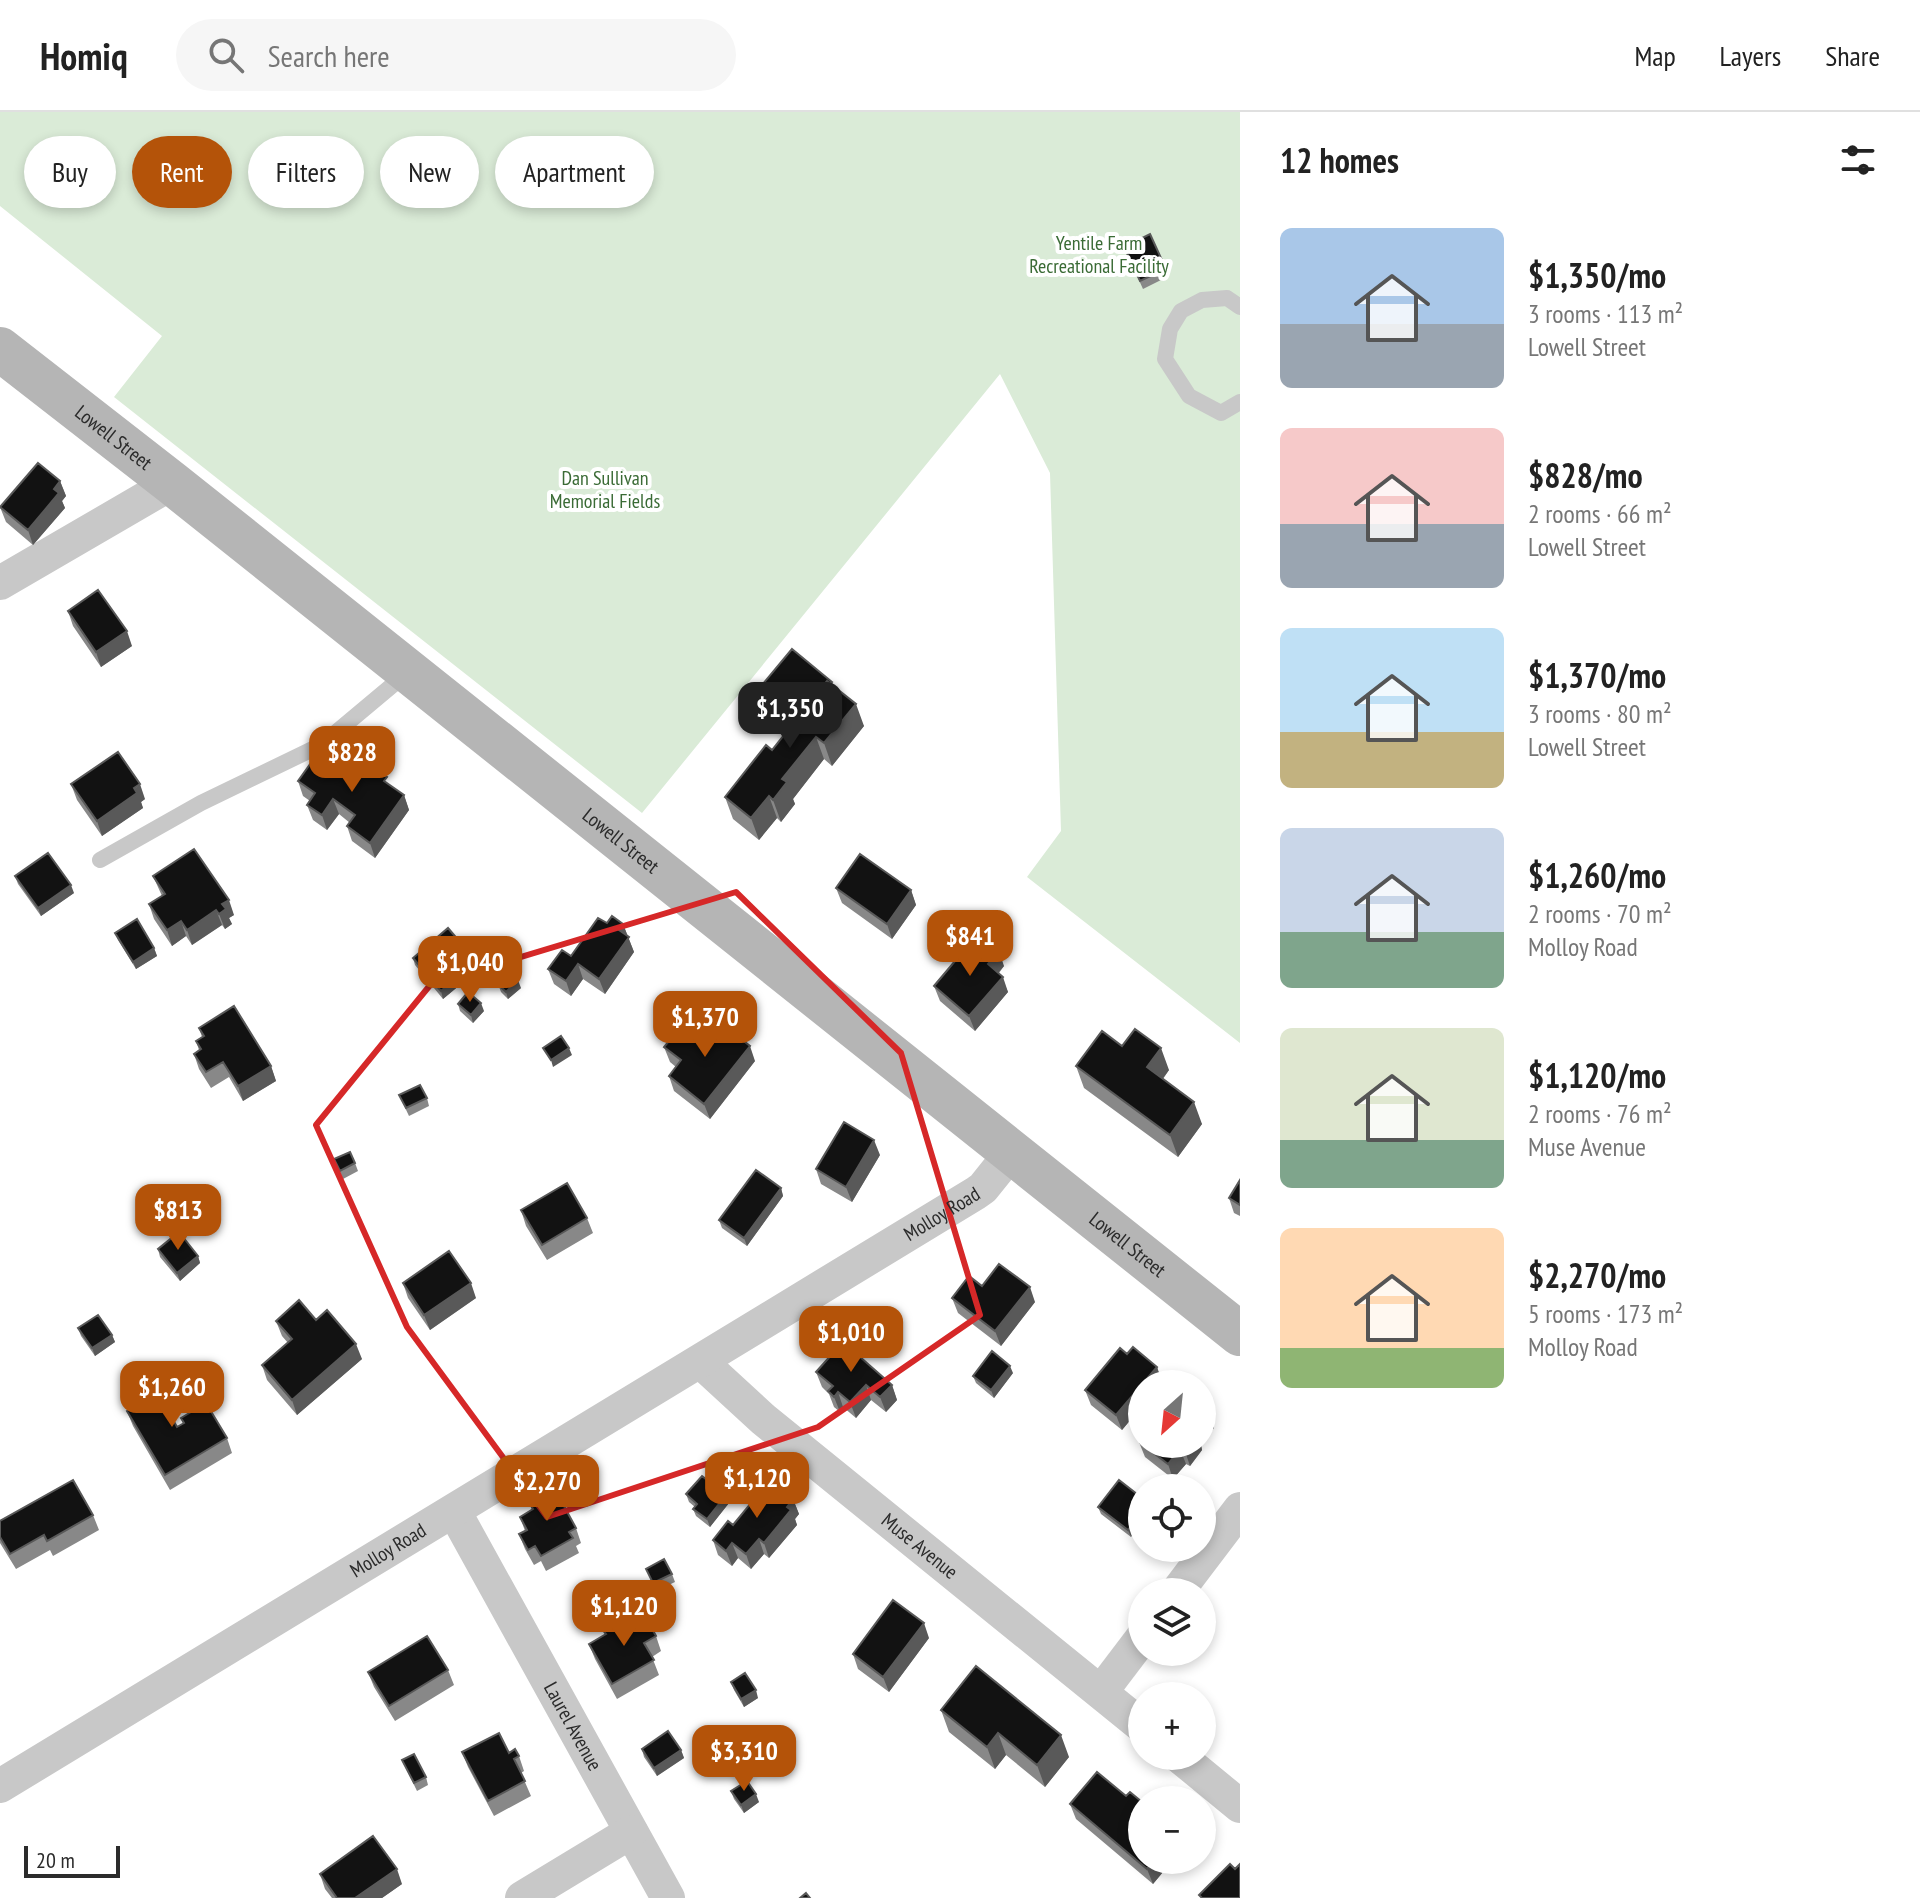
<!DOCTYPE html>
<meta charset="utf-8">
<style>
body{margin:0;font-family:"PT Sans Narrow",sans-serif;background:#f6f6f6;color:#222;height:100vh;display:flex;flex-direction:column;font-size:30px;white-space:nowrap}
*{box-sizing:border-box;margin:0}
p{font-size:26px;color:#767676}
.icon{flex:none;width:44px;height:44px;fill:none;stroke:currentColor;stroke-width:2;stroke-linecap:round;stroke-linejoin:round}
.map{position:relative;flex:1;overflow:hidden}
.panel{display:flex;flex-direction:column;background:#fff;width:680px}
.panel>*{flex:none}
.top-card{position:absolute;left:24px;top:24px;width:760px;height:72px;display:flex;gap:16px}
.needle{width:52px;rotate:207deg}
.fabs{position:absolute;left:1128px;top:1258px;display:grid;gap:16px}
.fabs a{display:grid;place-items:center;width:88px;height:88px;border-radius:50%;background:#fff;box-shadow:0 4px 12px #0003;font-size:40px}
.scale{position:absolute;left:24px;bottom:20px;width:96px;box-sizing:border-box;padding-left:8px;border:4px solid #2b2b2b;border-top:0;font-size:22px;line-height:28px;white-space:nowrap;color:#2b2b2b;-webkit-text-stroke:6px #fff;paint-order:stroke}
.price{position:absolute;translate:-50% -68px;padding:0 18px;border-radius:16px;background:#b45309;color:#fff;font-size:26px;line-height:52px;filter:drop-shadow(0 2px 4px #0008)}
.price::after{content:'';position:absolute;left:50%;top:48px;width:24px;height:18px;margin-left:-12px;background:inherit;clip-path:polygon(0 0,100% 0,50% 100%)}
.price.current{background:#222;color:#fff}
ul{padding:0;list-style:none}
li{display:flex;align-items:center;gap:24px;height:200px;padding:0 40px}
li span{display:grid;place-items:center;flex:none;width:224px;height:160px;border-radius:12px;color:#555}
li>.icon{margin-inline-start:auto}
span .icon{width:96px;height:96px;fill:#fffc;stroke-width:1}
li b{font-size:34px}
h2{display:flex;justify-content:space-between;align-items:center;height:96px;padding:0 40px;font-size:34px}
.chip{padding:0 28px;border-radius:36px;background:#fff;box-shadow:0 4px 12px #0003;font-size:28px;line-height:72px}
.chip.current{background:#b45309;color:#fff}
header{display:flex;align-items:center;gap:48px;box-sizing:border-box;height:112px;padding:0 40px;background:#fff;border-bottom:2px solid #e0e0e0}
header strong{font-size:38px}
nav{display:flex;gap:44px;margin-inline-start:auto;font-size:28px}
.search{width:560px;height:72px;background:#f6f6f6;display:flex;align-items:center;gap:20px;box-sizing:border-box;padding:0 28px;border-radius:44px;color:#767676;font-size:30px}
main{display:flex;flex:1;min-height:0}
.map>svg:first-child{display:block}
.green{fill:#daebd7}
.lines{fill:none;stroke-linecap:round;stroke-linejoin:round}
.lane{stroke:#c8c8c8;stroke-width:16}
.street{stroke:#c8c8c8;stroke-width:34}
.secondary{stroke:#b5b5b5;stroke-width:44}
.wall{fill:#888}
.shaded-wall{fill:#595959}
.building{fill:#121212;stroke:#595959;stroke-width:2}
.marked{fill:none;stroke:#d62828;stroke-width:6;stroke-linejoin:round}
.labels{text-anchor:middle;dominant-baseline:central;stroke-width:8;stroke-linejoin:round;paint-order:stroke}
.park-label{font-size:20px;fill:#3a6b35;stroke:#fff}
.street-label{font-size:20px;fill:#2b2b2b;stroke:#fff}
</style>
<header>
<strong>Homiq</strong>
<div class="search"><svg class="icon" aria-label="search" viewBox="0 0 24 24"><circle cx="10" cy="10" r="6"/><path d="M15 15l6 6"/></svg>Search here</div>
<nav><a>Map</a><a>Layers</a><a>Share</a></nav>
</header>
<main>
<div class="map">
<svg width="1240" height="1786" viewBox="0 0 1240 1786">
<rect width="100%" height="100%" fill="#fff"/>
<path class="green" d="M0 0H1240V931L1027 765 1061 719 1050 361 1000 262 642 701 114 285 162 224 0 94Z"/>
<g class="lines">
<path class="lane" d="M1240 195 1227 186 1202 188 1181 199 1170 217 1165 247 1189 284 1221 301 1240 290
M100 748 201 691 321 633 407 561"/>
<g class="street">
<path d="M0 471 172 371"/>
<path id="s1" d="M701 1250 763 1307 1142 1614"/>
<path id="s2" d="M454 1399 668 1786"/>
<path d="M1177 1480 1240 1397"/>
<path d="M1101 1580 1142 1526"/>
<path d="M1179 1644 1240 1694"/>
<path id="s3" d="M0 1674 976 1081 983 1076 1011 1041"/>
<path d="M522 1786 631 1720"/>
</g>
<path class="secondary" id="s4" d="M0 237 172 371 1240 1222"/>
</g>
<path class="wall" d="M1124 135 1166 157 1169 164 1143 177Z
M60 369 66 384 62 389 65 396 33 433 6 410 0 395Z
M68 499 132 534 101 555 73 514Z
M832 570 834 575 864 614 832 654 824 647 793 687 795 692 781 710 777 706 759 728 733 707 725 685 772 638 787 620 754 593 752 585Z
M331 651 353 661 390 673 404 683 409 698 375 746 352 729 347 714 350 711 339 702 327 718 313 708 307 693 310 689 303 684 298 669Z
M71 672 145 687 141 690 143 696 102 724 77 688Z
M15 764 74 781 41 804 18 772Z
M153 764 234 803 229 806 232 812 225 817 222 813 192 833 186 824 172 834 154 807 149 792 162 784Z
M836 776 911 778 916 793 892 827 842 791Z
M607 811 623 812 634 840 605 882 583 867 571 884 554 872 548 857 571 844Z
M115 821 154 836 157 844 136 857 118 828Z
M972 841 1004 854 999 861 1008 880 975 919 940 889 934 874Z
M413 846 479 857 443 887 415 853Z
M498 872 521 876 508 887 501 880Z
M458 892 484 899 473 911 460 899Z
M199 916 271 954 276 969 243 989 229 965 211 976 199 957 194 942 199 938 196 929 202 925Z
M1122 934 1169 958 1163 967 1202 1012 1178 1045 1084 976 1076 954Z
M664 935 755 949 710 1007 674 979 669 964 676 955 670 950Z
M399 983 427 986 429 994 409 1004Z
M880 1043 852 1090 821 1072 816 1057Z
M334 1047 355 1051 358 1059 343 1067Z
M1240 1068V1104L1234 1101 1229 1086Z
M781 1076 783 1084 747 1134 722 1116 719 1108Z
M521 1098 587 1106 593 1121 547 1148 526 1114Z
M158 1137 198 1144 200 1151 180 1169 160 1145Z
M403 1171 476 1186 430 1218 408 1186Z
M982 1174 1035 1190 1001 1234 958 1201 952 1186Z
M316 1208 362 1247 297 1303 267 1268 262 1253 288 1231 282 1224 276 1209Z
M78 1216 112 1223 115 1230 95 1244 81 1224Z
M1127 1242 1157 1255 1162 1270 1160 1272H1142V1294L1122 1318 1091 1293 1085 1278Z
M816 1260 892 1273 897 1288 886 1300 871 1288 856 1306 843 1295 840 1300 834 1295 829 1282 822 1275Z
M1013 1261 994 1286 976 1271 973 1264Z
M123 1281 153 1288 177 1315 183 1312 181 1306 227 1326 232 1341 170 1378 133 1314 127 1299 129 1298Z
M1139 1330 1142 1332H1202L1201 1333 1202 1338 1190 1354 1186 1352 1173 1367 1145 1345Z
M1119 1368 1131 1425 1101 1402 1098 1395Z
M686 1382 726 1383 729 1391 710 1415 696 1404 693 1397 695 1395 689 1390Z
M793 1387 799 1402 795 1407 797 1413 769 1446 764 1442 751 1457 738 1446 732 1454 718 1443 713 1428 733 1413Z
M528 1388 576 1416 581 1431 576 1434 579 1441 546 1459 541 1449 534 1453 525 1437 519 1422 525 1419 520 1405 532 1398Z
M93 1403 99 1418 53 1444 50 1438 16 1457 0 1431V1409Z
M646 1457 672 1462 675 1470 656 1479Z
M637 1514 656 1524 661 1539 652 1545 659 1563 617 1587 595 1547 589 1532 605 1523 602 1517Z
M929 1526 889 1580 858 1557 853 1542Z
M448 1558 454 1573 395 1609 374 1575 368 1560Z
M731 1570 758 1586 744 1595 734 1578Z
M941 1598 1069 1645 1045 1675 1006 1643 995 1657 949 1620Z
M642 1637 681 1638 684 1646 657 1664 644 1645Z
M462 1640 509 1641 519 1644 524 1659 521 1661 531 1684 494 1704 468 1655Z
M402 1648 426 1665 428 1673 417 1679Z
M731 1679 759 1690 744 1701 734 1687Z
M1126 1684 1142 1748H1173L1153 1772 1076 1707 1070 1692Z
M320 1762 402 1772 382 1786H332L325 1777Z"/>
<path class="shaded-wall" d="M60 369 66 384 62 389 65 396 33 433 28 418 54 377Z
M127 519 132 534 101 555 96 540Z
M856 592 864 614 832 654 824 631Z
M816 625 824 647 793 687 795 692 781 710 773 688 782 667Z
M140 672 145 687 141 690 143 696 102 724 97 709Z
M404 683 409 698 375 746 370 731Z
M769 684 777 706 759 728 751 706Z
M333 687 339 702 327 718 322 703Z
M71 773 74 781 41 804 38 796Z
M911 778 916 793 892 827 887 812Z
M229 788 234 803 229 806 232 812 225 817 219 802 222 792Z
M216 798 222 813 192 833 187 818Z
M181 809 186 824 172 834 167 818Z
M623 812 634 840 605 882 599 867 619 818Z
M154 836 157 844 136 857 133 850Z
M999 839 1004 854 993 867 988 852Z
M476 849 479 857 443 887 441 879Z
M578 852 583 867 571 884 566 869Z
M1003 865 1008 880 975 919 969 904Z
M518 868 521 876 508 887 506 880Z
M481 891 484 899 473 911 471 903Z
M750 934 755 949 710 1007 704 992Z
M569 936 572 943 553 955 551 948Z
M1161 936 1169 958 1155 977 1147 955Z
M271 954 276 969 243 989 238 974Z
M1194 990 1202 1012 1178 1045 1170 1023Z
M874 1028 880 1043 852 1090 846 1075Z
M781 1076 783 1084 747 1134 744 1126Z
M198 1144 200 1151 180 1169 177 1161Z
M471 1171 476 1186 430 1218 424 1203Z
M1030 1175 1035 1190 1001 1234 995 1219Z
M112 1223 115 1230 95 1244 92 1236Z
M356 1232 362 1247 297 1303 292 1288Z
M1010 1254 1013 1261 994 1286 991 1278Z
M1157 1255 1162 1270 1160 1272H1142Z
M1142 1272V1294L1122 1318 1116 1303Z
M866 1273 871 1288 856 1306 850 1290Z
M892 1273 897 1288 886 1300 880 1285Z
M838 1280 843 1295 840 1300 834 1285Z
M1209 1301 1214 1316 1202 1332V1310Z
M1190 1332H1202L1201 1333 1202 1338 1190 1354 1185 1339Z
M1180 1337 1186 1352 1173 1367 1168 1352Z
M726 1383 729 1391 710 1415 707 1407Z
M793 1387 799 1402 795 1407 797 1413 769 1446 764 1431Z
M1142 1400V1411L1131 1425 1128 1418Z
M759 1427 764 1442 751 1457 746 1442Z
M732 1431 738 1446 732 1454 726 1439Z
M924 1511 929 1526 889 1580 883 1565Z
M756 1578 758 1586 744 1595 741 1587Z
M998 1621 1006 1643 995 1657 987 1635Z
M1061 1623 1069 1645 1045 1675 1037 1653Z
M681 1638 684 1646 657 1664 654 1656Z
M756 1682 759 1690 744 1701 741 1693Z
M1155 1748H1173L1153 1772 1147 1757Z
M397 1757 402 1772 382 1786H355Z"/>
<path class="building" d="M1150 122 1166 157 1140 169 1124 135Z
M38 351 60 369 54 377 59 381 28 418 0 395Z
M98 478 127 519 96 540 68 499Z
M792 537 832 570 830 572 827 569 789 617 752 585Z
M827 569 856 592 824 631 816 625 782 667 787 670 773 688 769 684 751 706 725 685 766 633 772 638Z
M118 640 140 672 134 676 137 681 97 709 71 672Z
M318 641 331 651 334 647 353 661 362 648 387 665 384 669 404 683 370 731 347 714 355 703 333 687 322 703 307 693 315 681 298 669Z
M194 737 229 788 222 792 226 797 219 802 216 798 187 818 181 809 167 818 149 792 165 782 153 764Z
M48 741 71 773 38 796 15 764Z
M860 742 911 778 887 812 836 776Z
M612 804 623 812 619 818 629 825 599 867 578 852 566 869 548 857 562 838 571 844 598 806 607 811Z
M137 807 154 836 133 850 115 821Z
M448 816 476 849 441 879 413 846Z
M984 827 999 839 988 852 1003 865 969 904 934 874 966 836 972 841Z
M511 860 518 868 506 880 498 872Z
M468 880 481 891 471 903 458 892Z
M234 894 271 954 238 974 223 950 206 960 194 942 201 937 196 929 204 924 199 916Z
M718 909 750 934 704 992 669 964 681 948 664 935 682 913 702 929Z
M1135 917 1161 936 1147 955 1194 990 1170 1023 1076 954 1102 919 1122 934Z
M561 924 569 936 551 948 543 936Z
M420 973 427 986 406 996 399 983Z
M844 1010 874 1028 846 1075 816 1057Z
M350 1040 355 1051 340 1059 334 1047Z
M756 1058 781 1076 744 1126 719 1108Z
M1240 1068V1093L1229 1086Z
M567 1071 587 1106 542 1133 521 1098Z
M179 1120 198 1144 177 1161 158 1137Z
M449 1139 471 1171 424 1203 403 1171Z
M999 1152 1030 1175 995 1219 952 1186 969 1164 982 1174Z
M299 1188 316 1208 327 1198 356 1232 292 1288 262 1253 292 1227 276 1209Z
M98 1203 112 1223 92 1236 78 1216Z
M843 1230 892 1273 880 1285 866 1273 850 1290 838 1280 834 1285 828 1279 833 1274 816 1260Z
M1133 1235 1157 1255 1116 1303 1085 1278 1120 1236 1127 1242Z
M992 1239 1010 1254 991 1278 973 1264Z
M142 1269 153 1288 160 1284 177 1315 184 1311 181 1306 206 1291 227 1326 165 1363 127 1299 132 1296 123 1281Z
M1202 1296 1209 1301 1202 1310Z
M1142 1332H1190L1185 1339 1180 1337 1168 1352Z
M702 1364 726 1383 707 1407 693 1397 697 1392 686 1382Z
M73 1368 93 1403 47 1429 44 1423 10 1442 0 1425V1409Z
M770 1368 793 1387 787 1395 791 1398 764 1431 759 1427 746 1442 732 1431 726 1439 713 1428 728 1409 733 1413Z
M1119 1368 1142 1386V1400L1128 1418 1098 1395Z
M553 1374 576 1416 569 1420 573 1426 541 1444 535 1434 528 1438 519 1422 527 1418 520 1405 533 1397 528 1388Z
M664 1447 672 1462 653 1471 646 1457Z
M893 1488 924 1511 883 1565 853 1542Z
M630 1501 637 1514 647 1508 656 1524 644 1531 654 1548 612 1572 589 1532 606 1522 602 1517Z
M427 1524 448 1558 389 1594 368 1560Z
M976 1554 1061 1623 1037 1653 998 1621 987 1635 941 1598Z
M745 1561 756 1578 741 1587 731 1570Z
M668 1619 681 1638 654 1656 642 1637Z
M499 1621 509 1641 515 1637 519 1644 514 1647 525 1669 488 1689 462 1640Z
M414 1642 426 1665 414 1671 402 1648Z
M1097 1660 1126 1684 1130 1680 1142 1690V1748H1155L1147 1757 1070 1692Z
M747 1669 756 1682 741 1693 731 1679Z
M373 1724 397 1757 355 1786H337L320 1762Z
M1230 1752 1235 1757 1240 1752V1786H1202L1199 1783Z
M806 1781 810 1786H800Z"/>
<path class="marked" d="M736 780 901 941 980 1203 818 1315 547 1405 407 1215 316 1013 431 872Z"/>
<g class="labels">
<g class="park-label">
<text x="1099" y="131">Yentile Farm<tspan x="1099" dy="23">Recreational Facility</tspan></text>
<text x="605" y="366">Dan Sullivan<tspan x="605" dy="23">Memorial Fields</tspan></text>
</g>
<g class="street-label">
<text stroke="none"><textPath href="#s4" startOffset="144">Lowell Street</textPath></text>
<text stroke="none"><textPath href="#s4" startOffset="792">Lowell Street</textPath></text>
<text stroke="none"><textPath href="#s3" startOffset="1102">Molloy Road</textPath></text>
<text stroke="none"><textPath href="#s4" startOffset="1440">Lowell Street</textPath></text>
<text stroke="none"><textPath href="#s1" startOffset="286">Muse Avenue</textPath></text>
<text stroke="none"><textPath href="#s3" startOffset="454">Molloy Road</textPath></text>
<text stroke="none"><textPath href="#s2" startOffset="246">Laurel Avenue</textPath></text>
</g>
</g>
</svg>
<div class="fabs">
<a><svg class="needle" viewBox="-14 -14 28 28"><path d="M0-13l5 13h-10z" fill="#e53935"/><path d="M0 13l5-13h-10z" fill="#767676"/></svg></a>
<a><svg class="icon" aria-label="locate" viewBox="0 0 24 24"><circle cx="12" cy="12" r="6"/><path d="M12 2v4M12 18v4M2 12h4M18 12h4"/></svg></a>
<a><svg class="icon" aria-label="layers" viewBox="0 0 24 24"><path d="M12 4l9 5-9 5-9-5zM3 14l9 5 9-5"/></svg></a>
<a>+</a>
<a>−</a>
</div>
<div class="scale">20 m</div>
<b class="price current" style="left:790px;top:638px">$1,350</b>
<b class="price" style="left:352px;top:682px">$828</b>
<b class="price" style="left:970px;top:866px">$841</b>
<b class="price" style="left:470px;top:892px">$1,040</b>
<b class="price" style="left:705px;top:947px">$1,370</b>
<b class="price" style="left:178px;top:1140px">$813</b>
<b class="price" style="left:851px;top:1262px">$1,010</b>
<b class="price" style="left:172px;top:1317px">$1,260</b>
<b class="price" style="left:757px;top:1408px">$1,120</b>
<b class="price" style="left:547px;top:1411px">$2,270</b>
<b class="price" style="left:624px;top:1536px">$1,120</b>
<b class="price" style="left:744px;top:1681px">$3,310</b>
<div class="top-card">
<a class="chip">Buy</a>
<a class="chip current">Rent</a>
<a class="chip">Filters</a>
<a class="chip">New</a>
<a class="chip">Apartment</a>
</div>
</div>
<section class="panel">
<h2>12 homes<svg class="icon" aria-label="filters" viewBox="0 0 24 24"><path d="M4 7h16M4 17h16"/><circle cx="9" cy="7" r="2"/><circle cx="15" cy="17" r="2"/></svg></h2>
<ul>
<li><span style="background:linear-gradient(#a9c7e8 60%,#9aa5b1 0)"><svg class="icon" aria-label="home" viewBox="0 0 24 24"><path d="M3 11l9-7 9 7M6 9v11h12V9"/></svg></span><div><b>$1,350/mo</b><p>3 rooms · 113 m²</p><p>Lowell Street</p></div></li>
<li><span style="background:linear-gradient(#f6c9c9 60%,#9aa5b1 0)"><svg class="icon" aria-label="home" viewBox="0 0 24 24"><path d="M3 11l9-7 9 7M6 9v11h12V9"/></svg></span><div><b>$828/mo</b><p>2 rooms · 66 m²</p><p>Lowell Street</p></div></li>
<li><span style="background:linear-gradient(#bfe0f5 65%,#c2b280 0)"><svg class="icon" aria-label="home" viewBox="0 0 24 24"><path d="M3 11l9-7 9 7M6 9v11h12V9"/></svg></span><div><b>$1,370/mo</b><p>3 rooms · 80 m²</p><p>Lowell Street</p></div></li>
<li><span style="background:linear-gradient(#c9d6e8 65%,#7fa58c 0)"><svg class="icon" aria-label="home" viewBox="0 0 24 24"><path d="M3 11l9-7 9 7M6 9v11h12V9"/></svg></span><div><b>$1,260/mo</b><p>2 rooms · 70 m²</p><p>Molloy Road</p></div></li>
<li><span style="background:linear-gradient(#dfe7d0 70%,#7fa58c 0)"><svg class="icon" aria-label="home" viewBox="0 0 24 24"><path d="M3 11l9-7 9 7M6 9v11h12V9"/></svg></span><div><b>$1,120/mo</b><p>2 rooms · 76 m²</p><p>Muse Avenue</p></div></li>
<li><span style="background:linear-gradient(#ffd9b3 75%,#8fb573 0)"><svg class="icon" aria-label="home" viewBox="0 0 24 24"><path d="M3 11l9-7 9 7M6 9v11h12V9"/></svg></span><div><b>$2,270/mo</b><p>5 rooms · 173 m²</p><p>Molloy Road</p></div></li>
</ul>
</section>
</main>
